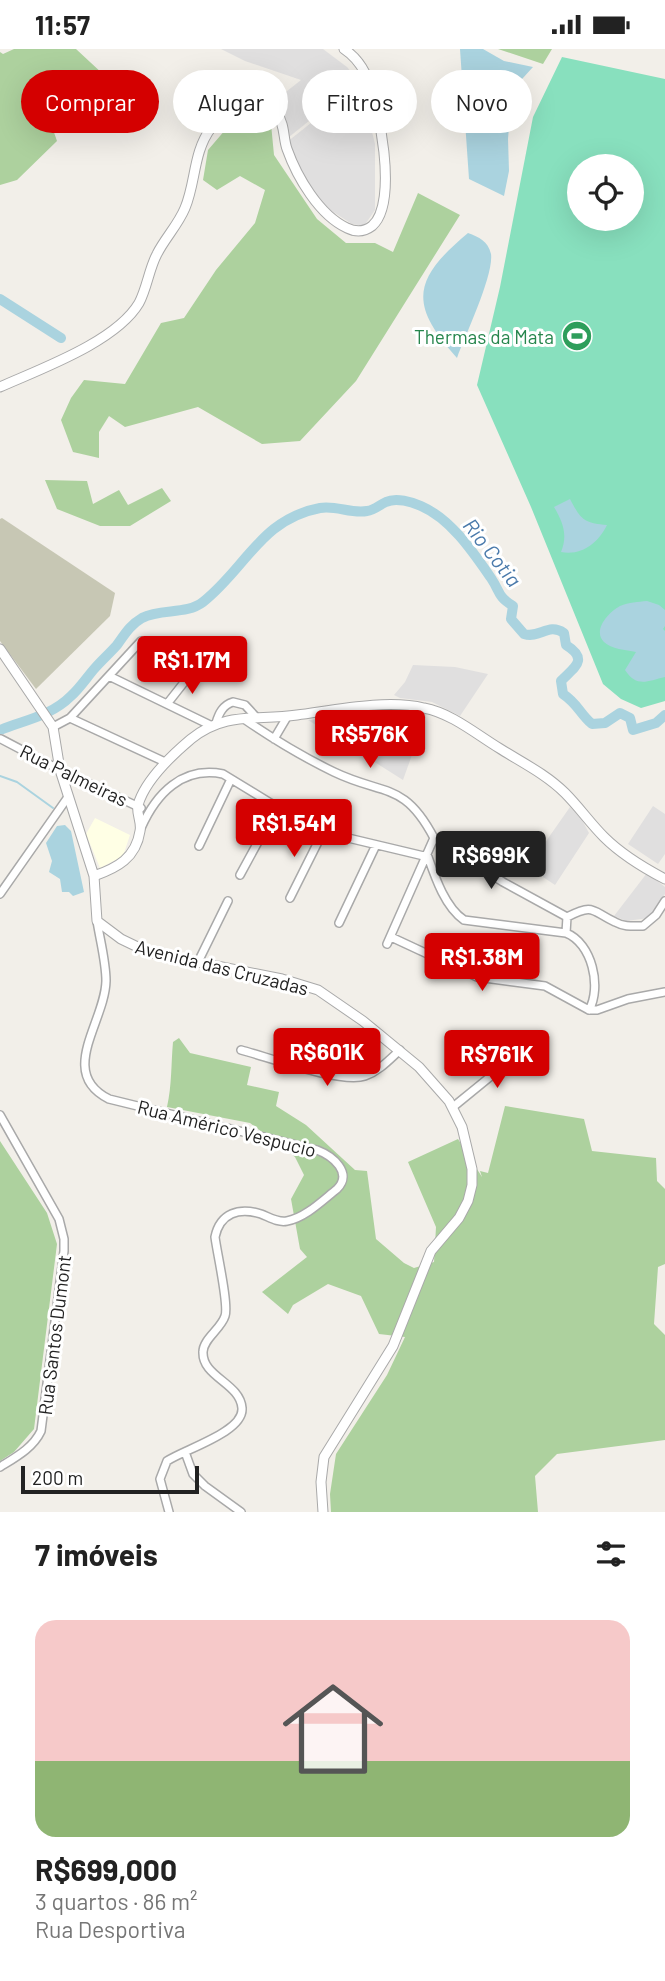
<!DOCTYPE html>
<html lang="pt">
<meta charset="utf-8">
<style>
body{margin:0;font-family:Barlow,sans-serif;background:#f6f6f6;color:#222;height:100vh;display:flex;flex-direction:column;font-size:26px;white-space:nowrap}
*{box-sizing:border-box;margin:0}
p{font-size:23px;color:#767676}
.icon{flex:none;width:38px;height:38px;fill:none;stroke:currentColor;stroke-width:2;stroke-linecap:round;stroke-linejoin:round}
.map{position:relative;height:1463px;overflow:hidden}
.panel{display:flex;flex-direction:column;background:#fff;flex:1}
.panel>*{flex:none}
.guide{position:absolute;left:21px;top:21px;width:623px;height:63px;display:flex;gap:14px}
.buttons{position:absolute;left:567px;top:105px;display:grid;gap:14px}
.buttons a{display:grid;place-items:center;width:77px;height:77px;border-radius:50%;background:#fff;box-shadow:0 7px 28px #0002;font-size:35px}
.scale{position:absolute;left:21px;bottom:18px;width:178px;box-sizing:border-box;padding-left:7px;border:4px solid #222;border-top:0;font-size:19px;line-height:24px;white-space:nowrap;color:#222;-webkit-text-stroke:5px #fff;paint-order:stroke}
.price{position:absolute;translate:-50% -60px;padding:0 16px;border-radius:7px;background:#d40000;color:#fff;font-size:23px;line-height:46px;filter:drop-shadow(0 2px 4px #0008)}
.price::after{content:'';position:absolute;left:50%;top:42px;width:21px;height:16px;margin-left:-10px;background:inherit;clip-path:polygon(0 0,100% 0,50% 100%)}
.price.current{background:#222;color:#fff}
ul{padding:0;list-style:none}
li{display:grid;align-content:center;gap:14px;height:371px;padding:0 35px}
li+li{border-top:2px solid #e0e0e0}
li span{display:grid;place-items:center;height:217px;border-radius:21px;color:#555}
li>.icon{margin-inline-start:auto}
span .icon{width:126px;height:126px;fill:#fffc;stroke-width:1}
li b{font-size:30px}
h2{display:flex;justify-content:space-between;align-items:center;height:84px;padding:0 35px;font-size:30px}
.chip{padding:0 24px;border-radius:32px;background:#fff;box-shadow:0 7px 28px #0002;font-size:24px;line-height:63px}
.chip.current{background:#d40000;color:#fff}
.status{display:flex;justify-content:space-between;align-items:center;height:49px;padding:0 35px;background:#fff;direction:ltr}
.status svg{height:19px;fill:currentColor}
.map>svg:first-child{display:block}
.residential{fill:#e0dfdf}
.education{fill:#ffffe5}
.construction{fill:#c7c7b4}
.forest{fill:#add19e}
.pitch{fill:#88e0be;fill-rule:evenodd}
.water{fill:#aad3df}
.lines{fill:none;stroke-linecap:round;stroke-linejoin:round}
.stream{stroke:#aad3df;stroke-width:2}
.river{stroke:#aad3df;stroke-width:10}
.minor-casing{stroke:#a9a9a9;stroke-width:10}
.tertiary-casing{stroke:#a9a9a9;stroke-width:11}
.minor{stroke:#fff;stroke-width:7}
.tertiary{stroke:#fff;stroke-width:9}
.labels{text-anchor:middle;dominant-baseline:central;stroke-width:6;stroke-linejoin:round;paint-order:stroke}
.leisure-label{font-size:19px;fill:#27864d;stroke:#fff;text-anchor:end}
.street-label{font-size:19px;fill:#222;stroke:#fff}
.water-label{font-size:21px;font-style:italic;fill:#4a7aab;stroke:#fff}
</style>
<div class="status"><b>11:57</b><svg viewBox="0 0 49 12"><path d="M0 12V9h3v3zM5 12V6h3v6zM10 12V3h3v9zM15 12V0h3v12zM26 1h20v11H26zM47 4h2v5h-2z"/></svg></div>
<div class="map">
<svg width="665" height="1463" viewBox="0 0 665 1463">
<rect width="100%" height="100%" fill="#f2efe9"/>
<path class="residential" d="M221 0H323L347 18 359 32 289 88 284 66 272 54 301 31 245 12Z
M360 35 375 95V161L364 177 352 175 327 159 311 141 287 93Z
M413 616 455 618 488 625 460 667 432 653 400 649 394 646 405 633Z
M404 662 427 664 403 731 308 671Z
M653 757 665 765V805L658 815 628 795Z
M570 758 582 771 589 784 555 836 528 818Z
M647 824 665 838V845L649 869 626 872 614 867Z"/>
<path class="education" d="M95 769 130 786 123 807 100 819 86 785Z"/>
<path class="construction" d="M2 469 115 544 110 567 36 640 0 592V470Z"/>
<path class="forest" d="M14 0H76L104 26 80 60 48 66 57 92 17 131 0 136V3L3 5Z
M498 0H552L543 15Z
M255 63 271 75 274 106 317 170 346 194H375L393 203 418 144 460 166 356 332 300 392 262 395 198 358 125 378 109 367 99 383V409L73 403 61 371 71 349 84 331 125 335 161 274 184 269 216 221 255 174 265 141 240 127 217 141 203 131 208 101 232 73Z
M45 431 87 432 93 455 119 441 128 456 162 439 171 452 130 477H100L57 460Z
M179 989 190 1004 251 1018 247 1036 279 1043 276 1057 306 1076 355 1121 367 1122 376 1190 404 1214 414 1219 434 1213 436 1178 408 1113 458 1090 482 1128 480 1122 488 1124 505 1057 584 1070 592 1102 656 1109 657 1132 665 1140V1215L658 1218 654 1275 665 1286V1391L557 1405 535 1427 538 1463H331L330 1445 336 1405 387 1326 405 1288 379 1285 361 1247 328 1235 293 1256 288 1265 262 1243 307 1208 300 1200 291 1150 304 1126 295 1108 250 1074 167 1058C172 1036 171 1015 173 993Z
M0 1092 47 1164 57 1195 34 1380 14 1403 0 1412Z"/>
<path class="pitch" d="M562 8 665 30V652L641 659 621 650 603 635 531 458 477 336 500 238 533 68ZM579 117H632V170H579Z"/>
<path class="water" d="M460 0H483L504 12 533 18 512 41 508 90 509 122 504 147 469 130Z
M468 184C479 188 488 192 491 205 494 226 465 287 457 309 408 255 413 230 468 184Z
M570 450C581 471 584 474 607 476 598 494 582 507 561 503 568 486 563 473 554 458Z
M647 552 659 556 665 561V577L663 580 665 582V628C647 632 637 639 625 621L636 603C626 601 611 600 604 593 592 581 609 563 620 557 629 553 638 553 647 552Z
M65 776 71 782 84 843 73 847 69 843H62L60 830 49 823 52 812 46 794 57 777Z"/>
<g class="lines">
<path class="stream" d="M0 727 17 733 53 759"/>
<path class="river" d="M0 250 61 289
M0 681C25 671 51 667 71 647 80 639 87 628 95 619 102 611 110 604 117 596 125 585 130 576 142 569 161 559 186 566 203 553 246 519 261 470 320 459 336 456 351 465 367 462 375 461 379 456 386 453 396 448 412 453 421 457 451 470 473 503 491 529 501 544 497 547 513 557L511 570 524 585C540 590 548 573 564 584L566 596C590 611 573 619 561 632L563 645C578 655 580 665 592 675L605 674 620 664 630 669 633 681 656 674 665 666"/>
<g class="minor-casing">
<path id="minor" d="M109 627 210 676
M167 655 193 622
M70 669 165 713
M244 670C273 690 303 708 334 723 384 747 404 732 434 789L387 895
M216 674C219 664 223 656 233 653L245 656 256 668
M53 678 70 669 141 592
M1 690 60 721 141 759
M274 690 287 668
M141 779C156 745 182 717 223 725L277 758 323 783 428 808C435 828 445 858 464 871L566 884C592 894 602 938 589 961
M434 789 503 833 567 868 566 884
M199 797 231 730
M240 826 277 758
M0 845 68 748
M290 849 323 783
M567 868C595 854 591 862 615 873 624 878 633 877 643 877L656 866 665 852
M97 872C100 891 106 913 106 932 105 973 57 1024 109 1050L317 1101C333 1107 353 1124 337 1140 323 1151 305 1169 287 1172 278 1174 269 1168 261 1165 239 1158 220 1164 215 1188 217 1204 229 1256 225 1267 221 1280 203 1290 203 1303 202 1328 240 1334 242 1359 244 1383 185 1400 167 1412L160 1430 169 1463
M339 874 376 796
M391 888 477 928 545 937 589 961
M198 913 228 852
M589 961H597L628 950 665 943
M241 1001C268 1008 341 1035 365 1027 379 1022 389 1011 400 1001
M453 1058 523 1001
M0 1066 59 1170 64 1190V1202L41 1382C33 1399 16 1408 0 1418
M185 1403 193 1425 205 1437 241 1463"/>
</g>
<g class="tertiary-casing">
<path id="tertiary" d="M0 338C40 320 116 293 139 254 147 239 149 220 157 205 165 189 178 176 185 159 196 133 193 103 211 79 226 59 257 38 277 65 285 75 283 89 287 100 297 128 319 166 347 179 355 183 364 183 372 177 399 154 379 53 365 24 360 14 353 6 344 0
M0 600 53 678 60 721 94 827C117 819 136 809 140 782 142 773 136 764 138 756 145 731 172 706 191 690 226 662 256 672 297 666 335 661 387 650 424 659 451 664 476 685 499 699 521 713 546 725 565 744 579 758 590 774 604 788 621 805 644 819 665 830
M94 827 97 872 121 890 148 903 282 930 318 941 363 972 419 1018 449 1052 462 1078 472 1120V1136L468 1152 459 1169 431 1202 393 1297 324 1408 321 1433 323 1463"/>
</g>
<use href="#minor" class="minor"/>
<use href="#tertiary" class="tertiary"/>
</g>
<defs>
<g id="stadium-disc" transform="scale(1.575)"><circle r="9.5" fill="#2e9e5b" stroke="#fff"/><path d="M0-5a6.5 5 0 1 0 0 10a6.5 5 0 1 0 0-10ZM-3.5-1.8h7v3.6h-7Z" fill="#fff"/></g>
</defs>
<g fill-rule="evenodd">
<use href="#stadium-disc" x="577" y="287"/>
</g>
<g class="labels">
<g class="leisure-label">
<text x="554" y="287">Thermas da Mata</text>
</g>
<g class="street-label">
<text transform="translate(74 726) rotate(26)">Rua Palmeiras</text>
<text transform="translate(222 918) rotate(14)">Avenida das Cruzadas</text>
<text transform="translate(227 1079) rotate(14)">Rua Américo Vespucio</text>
<text transform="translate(54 1286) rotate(-83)">Rua Santos Dumont</text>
</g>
<g class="water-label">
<text transform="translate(493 503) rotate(52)">Rio Cotia</text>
</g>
</g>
</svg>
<div class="buttons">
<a><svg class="icon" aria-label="locate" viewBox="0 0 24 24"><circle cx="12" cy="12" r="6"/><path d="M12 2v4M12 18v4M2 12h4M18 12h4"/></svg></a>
</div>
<div class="scale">200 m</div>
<b class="price" style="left:192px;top:647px">R$1.17M</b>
<b class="price" style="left:370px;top:721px">R$576K</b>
<b class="price" style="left:294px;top:810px">R$1.54M</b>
<b class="price current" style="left:491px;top:842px">R$699K</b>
<b class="price" style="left:482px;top:944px">R$1.38M</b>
<b class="price" style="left:327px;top:1039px">R$601K</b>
<b class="price" style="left:497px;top:1041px">R$761K</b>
<div class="guide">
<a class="chip current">Comprar</a>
<a class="chip">Alugar</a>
<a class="chip">Filtros</a>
<a class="chip">Novo</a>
</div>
</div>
<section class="panel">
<h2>7 imóveis<svg class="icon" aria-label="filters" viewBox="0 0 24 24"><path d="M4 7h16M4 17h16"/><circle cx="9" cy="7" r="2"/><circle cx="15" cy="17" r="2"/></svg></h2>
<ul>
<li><span style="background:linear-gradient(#f6c9c9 65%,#8fb573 0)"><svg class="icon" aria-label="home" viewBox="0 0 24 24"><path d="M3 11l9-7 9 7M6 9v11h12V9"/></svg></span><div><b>R$699,000</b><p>3 quartos · 86 m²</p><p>Rua Desportiva</p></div></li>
</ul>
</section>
